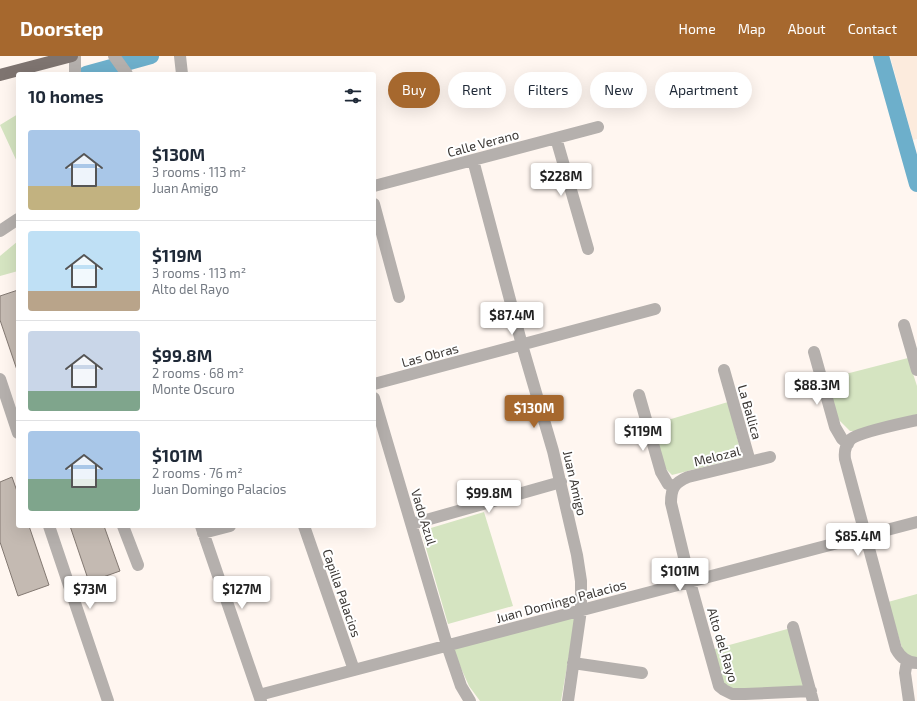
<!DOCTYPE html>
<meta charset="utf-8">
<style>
body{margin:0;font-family:"Exo 2",sans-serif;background:#f2f2f3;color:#1f2937;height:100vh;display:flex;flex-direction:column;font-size:15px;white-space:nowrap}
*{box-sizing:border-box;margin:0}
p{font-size:13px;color:#747a83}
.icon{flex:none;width:22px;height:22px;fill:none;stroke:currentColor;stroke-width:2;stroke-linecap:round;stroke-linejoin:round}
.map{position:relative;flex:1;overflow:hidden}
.panel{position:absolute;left:16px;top:16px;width:360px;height:456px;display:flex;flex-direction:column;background:#fff;border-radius:4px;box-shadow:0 4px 16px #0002}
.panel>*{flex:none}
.top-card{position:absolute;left:388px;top:16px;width:380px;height:36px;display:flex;gap:8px}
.price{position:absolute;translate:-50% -34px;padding:0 9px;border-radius:4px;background:#fff;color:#222;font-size:13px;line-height:26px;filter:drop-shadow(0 1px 2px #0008)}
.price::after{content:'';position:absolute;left:50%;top:24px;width:12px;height:9px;margin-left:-6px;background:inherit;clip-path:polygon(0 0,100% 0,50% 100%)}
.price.selected{background:#a6682e;color:#fff}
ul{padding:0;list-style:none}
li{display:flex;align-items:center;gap:12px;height:100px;padding:0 12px}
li+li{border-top:1px solid #e0e1e3}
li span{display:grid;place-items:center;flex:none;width:112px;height:80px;border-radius:4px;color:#555}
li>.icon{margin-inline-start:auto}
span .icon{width:48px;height:48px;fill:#fffc;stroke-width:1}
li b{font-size:17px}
h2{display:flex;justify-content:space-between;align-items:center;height:48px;padding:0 12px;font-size:17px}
.pill{padding:0 14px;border-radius:18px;background:#fff;box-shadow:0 4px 16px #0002;font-size:14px;line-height:36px}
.pill.selected{background:#a6682e;color:#fff}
header{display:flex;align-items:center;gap:24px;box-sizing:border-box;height:56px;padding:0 20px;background:#a6682e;color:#fff}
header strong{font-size:19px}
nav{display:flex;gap:22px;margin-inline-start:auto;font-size:14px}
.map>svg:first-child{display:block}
.built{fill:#fcebdd}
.green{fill:#d5e4c1}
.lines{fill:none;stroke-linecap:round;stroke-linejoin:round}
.canal{stroke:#6dafcb;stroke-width:16}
.building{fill:#c4bab2;stroke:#837972}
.minor{stroke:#b5b0ad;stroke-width:12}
.major{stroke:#7e7470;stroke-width:12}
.labels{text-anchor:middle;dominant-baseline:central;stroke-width:4;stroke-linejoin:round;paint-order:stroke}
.street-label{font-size:13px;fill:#3b3734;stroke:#fff}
</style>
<header>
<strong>Doorstep</strong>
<nav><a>Home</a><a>Map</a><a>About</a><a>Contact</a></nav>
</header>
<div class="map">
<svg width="917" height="645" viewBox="0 0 917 645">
<rect width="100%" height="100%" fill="#fff6f0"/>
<path class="built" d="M890 0H917V83L913 84Z"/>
<path class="green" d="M18 58V108L0 69Z
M18 185V215L0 220V200Z
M908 302 917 330V359L860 375H850L836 361 826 323Z
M728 346 742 401 672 419 664 411 651 369Z
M484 456 513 550 448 568 421 475Z
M917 538V604H915L903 595 888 546Z
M576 559 561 645H480L469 630 452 592Z
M791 572 807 632 732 635 721 627 711 594Z"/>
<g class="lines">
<path class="canal" d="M881 0 917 128
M86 18 151 0"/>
</g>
<path class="building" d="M18 234V317L0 264V240Z
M12 421 18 438V470H29L49 529 18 540 0 486V426Z
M70 470H104L120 515 89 526Z"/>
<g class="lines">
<path class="minor" d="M75 0V18
M114 0 127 18
M180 0 182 18
M556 82 588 193
M473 104 522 289 553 395 577 499 581 525V554L568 645
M374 130 598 71
M374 148 399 241
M0 175 18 163
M904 269 917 314
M814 296 835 371 842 383 848 388
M724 314 750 406
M0 323 18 377
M374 328 655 253
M639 339 661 416 668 428 674 430
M374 342 447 589 461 630 470 645
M917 364C904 367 859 376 851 383 846 388 844 395 845 403L896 593C901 602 907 607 917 607
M770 401 688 421C674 427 671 432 671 447L690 526 719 630 724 634 732 638H745L811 635
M412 468 561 426
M49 470 108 645
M123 470 138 509
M201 470 261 645
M304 470 354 614
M203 477 230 470
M793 571 813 645
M907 605 905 617 909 645
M573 607 642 617
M259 639 917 466"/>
<path class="major" d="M0 19 72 0"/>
</g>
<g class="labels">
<g class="street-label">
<text transform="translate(483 87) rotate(-15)">Calle Verano</text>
<text transform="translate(430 299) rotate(-15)">Las Obras</text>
<text transform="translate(750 356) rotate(74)">La Ballica</text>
<text transform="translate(717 400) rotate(-14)">Melozal</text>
<text transform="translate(575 427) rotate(77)">Juan Amigo</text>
<text transform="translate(424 461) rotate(73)">Vado Azul</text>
<text transform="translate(342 537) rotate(71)">Capilla Palacios</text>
<text transform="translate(561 545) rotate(-15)">Juan Domingo Palacios</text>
<text transform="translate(723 589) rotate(73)">Alto del Rayo</text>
</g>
</g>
</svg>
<b class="price" style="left:561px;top:141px">$228M</b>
<b class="price" style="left:512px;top:280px">$87.4M</b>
<b class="price" style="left:817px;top:350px">$88.3M</b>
<b class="price selected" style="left:534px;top:373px">$130M</b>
<b class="price" style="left:643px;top:396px">$119M</b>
<b class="price" style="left:489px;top:458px">$99.8M</b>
<b class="price" style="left:858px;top:501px">$85.4M</b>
<b class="price" style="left:680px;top:536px">$101M</b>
<b class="price" style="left:90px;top:554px">$73M</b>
<b class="price" style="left:242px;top:554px">$127M</b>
<div class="top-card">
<a class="pill selected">Buy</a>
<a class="pill">Rent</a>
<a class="pill">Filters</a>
<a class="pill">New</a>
<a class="pill">Apartment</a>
</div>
<section class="panel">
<h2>10 homes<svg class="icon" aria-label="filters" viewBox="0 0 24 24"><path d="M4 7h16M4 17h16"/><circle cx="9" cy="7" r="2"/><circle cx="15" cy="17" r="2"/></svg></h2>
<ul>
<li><span style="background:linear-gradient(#a9c7e8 70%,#c2b280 0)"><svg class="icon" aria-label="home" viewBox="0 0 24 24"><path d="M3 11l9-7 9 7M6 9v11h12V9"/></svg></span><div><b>$130M</b><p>3 rooms · 113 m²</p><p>Juan Amigo</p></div></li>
<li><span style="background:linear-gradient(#bfe0f5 75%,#b9a48a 0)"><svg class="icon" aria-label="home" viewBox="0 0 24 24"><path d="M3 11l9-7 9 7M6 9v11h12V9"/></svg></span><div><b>$119M</b><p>3 rooms · 113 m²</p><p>Alto del Rayo</p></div></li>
<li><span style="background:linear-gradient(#c9d6e8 75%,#7fa58c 0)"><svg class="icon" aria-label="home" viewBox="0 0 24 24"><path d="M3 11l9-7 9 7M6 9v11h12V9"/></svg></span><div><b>$99.8M</b><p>2 rooms · 68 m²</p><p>Monte Oscuro</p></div></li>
<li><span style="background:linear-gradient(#a9c7e8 60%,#7fa58c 0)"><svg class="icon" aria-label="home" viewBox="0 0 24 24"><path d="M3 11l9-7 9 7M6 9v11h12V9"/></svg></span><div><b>$101M</b><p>2 rooms · 76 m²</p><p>Juan Domingo Palacios</p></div></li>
</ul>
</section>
</div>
